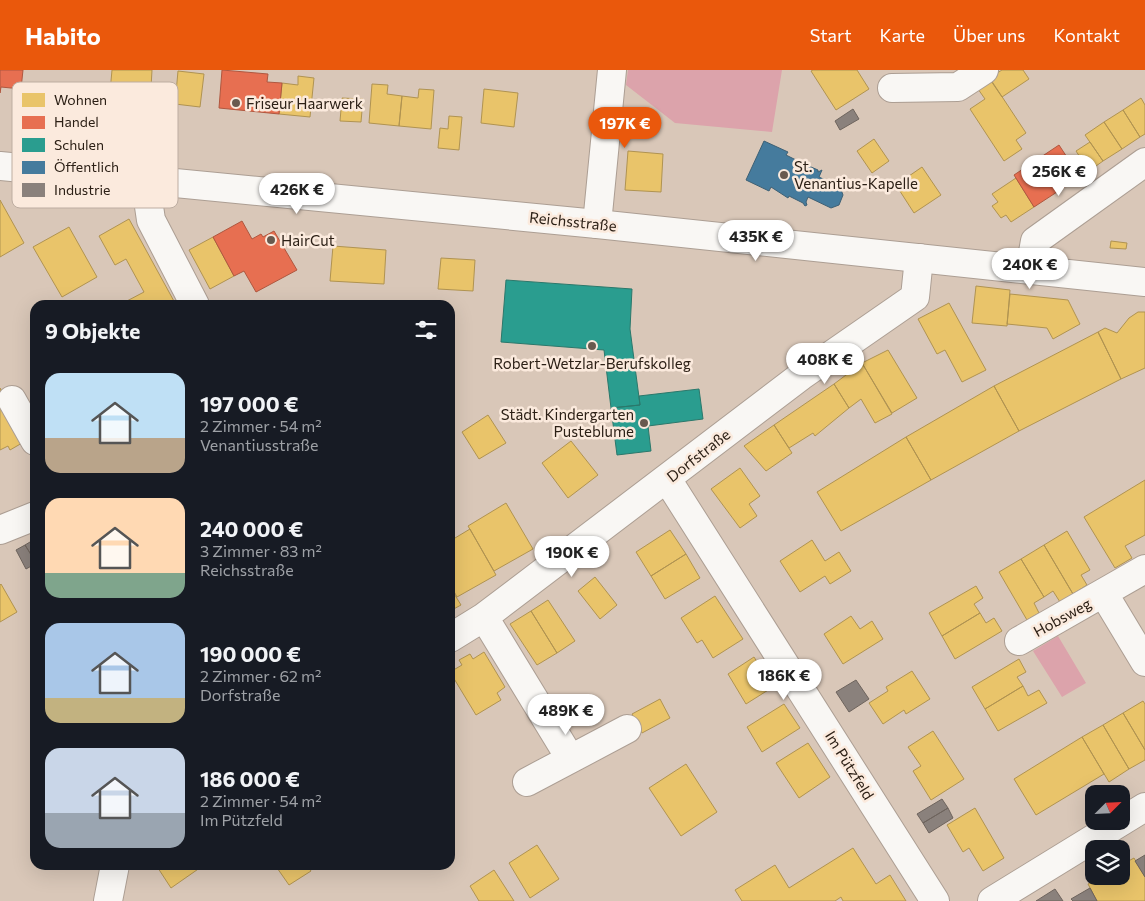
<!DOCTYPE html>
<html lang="de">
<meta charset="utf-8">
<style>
body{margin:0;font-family:Commissioner,sans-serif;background:#242831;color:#f1f3f6;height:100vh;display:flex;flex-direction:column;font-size:19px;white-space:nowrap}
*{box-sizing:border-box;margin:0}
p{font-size:16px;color:#9ea1a6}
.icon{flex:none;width:28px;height:28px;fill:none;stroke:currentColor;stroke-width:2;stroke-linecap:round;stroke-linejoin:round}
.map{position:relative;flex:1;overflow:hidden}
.details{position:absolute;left:30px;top:230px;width:425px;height:570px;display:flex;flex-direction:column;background:#171b24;border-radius:15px;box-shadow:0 5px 20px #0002}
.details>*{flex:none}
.needle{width:32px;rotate:66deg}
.controls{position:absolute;left:1085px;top:715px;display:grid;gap:10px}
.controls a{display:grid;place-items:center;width:45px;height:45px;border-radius:10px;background:#171b24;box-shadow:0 5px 20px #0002;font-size:25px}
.price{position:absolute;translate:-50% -42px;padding:0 11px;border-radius:18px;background:#fff;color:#222;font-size:16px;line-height:32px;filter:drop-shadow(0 1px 2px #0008)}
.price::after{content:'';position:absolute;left:50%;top:30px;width:15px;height:11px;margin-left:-8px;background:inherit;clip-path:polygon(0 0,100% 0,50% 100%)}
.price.selected{background:#ea580c;color:#fff}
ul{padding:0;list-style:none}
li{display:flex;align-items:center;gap:15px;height:125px;padding:0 15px}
li span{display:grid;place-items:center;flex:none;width:140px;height:100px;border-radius:15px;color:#555}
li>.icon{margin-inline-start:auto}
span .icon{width:60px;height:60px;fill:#fffc;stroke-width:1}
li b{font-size:21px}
h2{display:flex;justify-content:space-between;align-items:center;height:60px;padding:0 15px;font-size:21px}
header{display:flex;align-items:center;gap:30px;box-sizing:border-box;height:70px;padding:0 25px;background:#ea580c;color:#fff}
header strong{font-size:24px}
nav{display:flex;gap:28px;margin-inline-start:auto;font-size:18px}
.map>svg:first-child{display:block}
.green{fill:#dca3ab}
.homes{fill:#e9c46a;stroke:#b09351}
.shops{fill:#e76f51;stroke:#af573f}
.schools{fill:#2a9d8f;stroke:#2b786b}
.public{fill:#457b9d;stroke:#3e6074}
.industry{fill:#8a817c;stroke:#6e645d}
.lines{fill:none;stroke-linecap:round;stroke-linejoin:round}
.minor-casing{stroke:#ac9e93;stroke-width:30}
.major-casing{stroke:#ac9e93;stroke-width:30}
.minor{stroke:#f9f7f4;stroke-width:28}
.major{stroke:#f9f7f4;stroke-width:28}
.poi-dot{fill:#695a4f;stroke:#fbeadd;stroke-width:2}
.labels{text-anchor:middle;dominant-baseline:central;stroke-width:5;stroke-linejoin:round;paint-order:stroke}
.poi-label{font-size:15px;fill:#2c2016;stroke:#fbeadd;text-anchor:start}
.street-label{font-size:15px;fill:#2c2016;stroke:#fbeadd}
.key{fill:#fbeadd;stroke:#bdada1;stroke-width:1}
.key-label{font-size:14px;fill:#2c2016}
</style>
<header>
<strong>Habito</strong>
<nav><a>Start</a><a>Karte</a><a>Über uns</a><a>Kontakt</a></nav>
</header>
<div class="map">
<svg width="1145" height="831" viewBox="0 0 1145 831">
<rect width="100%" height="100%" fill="#d9c7b8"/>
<path class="green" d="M628 0H782L772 62 675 53 626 15Z
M1058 566 1086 613 1062 627 1033 581Z"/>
<path class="homes" d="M112 0H152L150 36 109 33Z
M813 0H857L869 19 836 40 811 1Z
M1002 0H1023L1029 9 1002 27 989 8Z
M178 1 204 4 200 37 175 34Z
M298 6 314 8 310 47 279 44 282 13 298 15Z
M991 10 1026 63 1016 70 1022 79 1004 91 970 39 985 29 978 19Z
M372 14 388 15 387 24 402 26 399 56 369 53Z
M419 19 434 20 431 59 399 56 402 26 418 28Z
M484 19 518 23 514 57 481 53Z
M342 28 363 29 361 52 340 51Z
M1141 28 1145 35V64L1140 67 1123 40Z
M1123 40 1140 67 1122 79 1104 52Z
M449 46 462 47 459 80 438 78 440 58 448 59Z
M1104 52 1122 79 1103 91 1085 65Z
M874 69 889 91 872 103 857 81Z
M1090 72 1103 91 1089 101 1076 81Z
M628 81 663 84 661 122 625 120Z
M922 97 941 125 914 143 896 115Z
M1016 108 1034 137 1011 152 1006 145 1001 148 992 136 998 132 992 124Z
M0 130 24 173 0 187Z
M129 149 175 233 173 235H126L125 232 144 222 126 189 115 195 99 166Z
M69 157 97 207 62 227 33 177Z
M213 167 234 206 210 219 189 180Z
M1111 171 1127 173 1126 179 1110 178Z
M333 176 386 180 384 214 330 211Z
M441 188 475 190 473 221 438 219Z
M976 216 1010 220 1007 256 972 253Z
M1010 224 1068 230 1080 254 1053 269 1047 258 1007 254Z
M949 233 986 300 962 312 945 280 937 284 918 249Z
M1138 242H1145V298L1121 309 1098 262 1105 258 1117 263 1129 248Z
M1098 262 1121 309 1019 361 994 316Z
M888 280 917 328 892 343 862 293Z
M862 293 892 344 875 353 861 329 849 338 834 314Z
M834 314 849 338 815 366 813 363 789 378 774 355Z
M994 316 1019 361 931 410 906 367Z
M0 318 29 369 10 380 8 376 0 380Z
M488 345 506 373 479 389 462 362Z
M774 355 792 383 766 401 744 376Z
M906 367 931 410 841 461 817 422Z
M571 371 598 405 568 428 542 393Z
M740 398 760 426 749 434 757 446 740 458 711 419Z
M1145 410V465L1125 476 1132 488 1115 498 1084 447Z
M506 433 533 479 494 501 468 456Z
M470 459 496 505 457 527 450 514V471Z
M670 460 686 484 651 506 636 482Z
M1067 461 1090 500 1081 505 1087 515 1073 524 1044 475Z
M812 470 825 491 839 482 851 501 830 514 825 506 800 522 780 491Z
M1044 475 1073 524 1060 532 1053 521 1044 527 1021 489Z
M686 484 700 508 665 529 651 506Z
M1021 489 1044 527 1034 533 1039 543 1027 550 999 502Z
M595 507 617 535 600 549 578 521Z
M1 514 17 542 0 552V515Z
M976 516 983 528 974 534 980 543 942 566 929 543Z
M450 517 461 535 450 541Z
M715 526 743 569 713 588 702 570 697 573 681 548Z
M548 530 575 571 557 583 531 541Z
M531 541 557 583 537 595 510 554Z
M980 543 986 553 994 548 1002 561 955 589 942 566Z
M851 546 860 559 872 551 883 569 843 594 824 564Z
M484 582 505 617 497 623 501 630 476 645 450 602 462 595 459 590 470 584 473 589Z
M754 587 773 617 746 634 728 604Z
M1019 589 1026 602 1017 607 1023 616 985 639 972 617Z
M912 601 930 629 906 644 904 640 883 654 869 633 888 621 886 617Z
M1023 616 1028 626 1039 620 1047 633 998 661 985 639Z
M660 629 670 648 642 663 632 644Z
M1143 631 1145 634V680L1123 643Z
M784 634 800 658 762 682 747 657Z
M1123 643 1145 680V690L1129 699 1103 655Z
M1103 655 1129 699 1109 712 1082 667Z
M933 661 964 709 931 730 913 701 921 696 908 677Z
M1082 667 1104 704 1036 745 1014 709Z
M808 673 830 707 799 728 776 693Z
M686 694 717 742 681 766 649 718Z
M975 738 1004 788 983 801 969 778 963 782 947 755Z
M537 775 559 809 530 828 509 793Z
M853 778 876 814 890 805 906 831H843L841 827 835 831H742L735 820 775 795 789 818Z
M1134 788 1145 807V831H1097L1088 814 1102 806H1121V795Z
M156 795H204L171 818Z
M275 795H307L311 801 289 815Z
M494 800 514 831H479L470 816Z"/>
<path class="shops" d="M0 0H23L21 19 1 17 0 23Z
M222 0 268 4 267 12 282 13 279 44 219 38Z
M1059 75 1080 107 1034 137 1014 105Z
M242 151 252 169 261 164 263 167 274 161 297 200 256 222 244 201 234 206 213 167Z"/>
<path class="schools" d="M506 210 632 219 630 259 640 335 611 338 604 280 501 272Z
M699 319 703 349 648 356 651 381 617 385 611 338 640 335 639 326Z"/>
<path class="public" d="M764 71 788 82 786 85 802 93 805 91 804 94 818 100V102L822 100 819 107 840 117 843 125 839 135 831 138 808 127 806 132 807 135 805 136 803 133 789 126 788 128 771 117 769 121 746 110Z"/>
<path class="industry" d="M853 39 859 49 840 60 835 51Z
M35 469V491L25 475Z
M25 475 35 491V494L26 499 16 480Z
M856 610 869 629 849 642 836 622Z
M942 729 948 738 923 753 917 744Z
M948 738 953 748 929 763 923 753Z
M1145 785V807L1135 791Z
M1090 818 1097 831H1073L1071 829Z
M1055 819 1063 831H1036Z"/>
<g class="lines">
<g class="minor-casing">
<path id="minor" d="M892 18 958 17 984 0
M145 109 151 150 195 235
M597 154 612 0
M1030 199 1035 171 1145 92
M12 330 35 371
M667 409 935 831
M0 460 35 446
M1104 524 1145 592
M484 547 570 688
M450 568 484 547 801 306 915 227 919 188
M1019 571 1145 499
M527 712 627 659
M108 831 115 795
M992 831 1145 737"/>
</g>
<g class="major-casing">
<path id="major" d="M0 96 597 154 1145 212"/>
</g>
<use href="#minor" class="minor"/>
<use href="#major" class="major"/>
</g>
<g class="poi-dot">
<circle cx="236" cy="33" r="5"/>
<circle cx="784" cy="105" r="5"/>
<circle cx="271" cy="170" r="5"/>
<circle cx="592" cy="276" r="5"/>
<circle cx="644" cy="353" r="5"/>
</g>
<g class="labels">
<g class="poi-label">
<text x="246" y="33">Friseur Haarwerk</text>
<text x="794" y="96">St.<tspan x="794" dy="17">Venantius-Kapelle</tspan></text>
<text x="281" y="170">HairCut</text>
<text x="592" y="293" text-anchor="middle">Robert-Wetzlar-Berufskolleg</text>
<text x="634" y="344" text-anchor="end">Städt. Kindergarten<tspan x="634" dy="17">Pusteblume</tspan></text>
</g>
<g class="street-label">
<text transform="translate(573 151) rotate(6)">Reichsstraße</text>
<text transform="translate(698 385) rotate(-38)">Dorfstraße</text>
<text transform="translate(1062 547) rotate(-29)">Hobsweg</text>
<text transform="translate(850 695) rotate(58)">Im Pützfeld</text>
</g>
</g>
<rect x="12" y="12" width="166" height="126" rx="8" class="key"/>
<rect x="22" y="23" width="23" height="14" fill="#e9c46a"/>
<rect x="22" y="46" width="23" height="13" fill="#e76f51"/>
<rect x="22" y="68" width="23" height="14" fill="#2a9d8f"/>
<rect x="22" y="91" width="23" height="13" fill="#457b9d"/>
<rect x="22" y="113" width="23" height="14" fill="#8a817c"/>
<g class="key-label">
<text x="54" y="35">Wohnen</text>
<text x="54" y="57">Handel</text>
<text x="54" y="80">Schulen</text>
<text x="54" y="102">Öffentlich</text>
<text x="54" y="125">Industrie</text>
</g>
</svg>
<div class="controls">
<a><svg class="needle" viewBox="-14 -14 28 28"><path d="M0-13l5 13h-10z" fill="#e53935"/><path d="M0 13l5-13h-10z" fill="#9ea1a6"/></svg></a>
<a><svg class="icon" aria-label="layers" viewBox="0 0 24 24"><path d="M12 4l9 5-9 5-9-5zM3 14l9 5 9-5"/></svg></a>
</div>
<b class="price selected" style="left:625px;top:79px">197K €</b>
<b class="price" style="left:1059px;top:127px">256K €</b>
<b class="price" style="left:297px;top:145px">426K €</b>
<b class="price" style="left:756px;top:192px">435K €</b>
<b class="price" style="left:1030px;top:220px">240K €</b>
<b class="price" style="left:825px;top:315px">408K €</b>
<b class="price" style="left:572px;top:508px">190K €</b>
<b class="price" style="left:784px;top:631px">186K €</b>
<b class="price" style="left:566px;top:666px">489K €</b>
<section class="details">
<h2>9 Objekte<svg class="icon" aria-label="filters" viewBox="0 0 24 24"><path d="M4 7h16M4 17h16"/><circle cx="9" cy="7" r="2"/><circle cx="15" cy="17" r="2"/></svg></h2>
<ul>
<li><span style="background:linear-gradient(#bfe0f5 65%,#b9a48a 0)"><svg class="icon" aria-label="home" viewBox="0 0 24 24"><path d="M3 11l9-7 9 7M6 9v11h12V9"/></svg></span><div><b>197 000 €</b><p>2 Zimmer · 54 m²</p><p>Venantiusstraße</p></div></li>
<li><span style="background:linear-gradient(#ffd9b3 75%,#7fa58c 0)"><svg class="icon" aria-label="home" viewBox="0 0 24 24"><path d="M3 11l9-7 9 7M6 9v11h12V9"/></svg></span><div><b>240 000 €</b><p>3 Zimmer · 83 m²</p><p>Reichsstraße</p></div></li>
<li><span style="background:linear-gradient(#a9c7e8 75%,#c2b280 0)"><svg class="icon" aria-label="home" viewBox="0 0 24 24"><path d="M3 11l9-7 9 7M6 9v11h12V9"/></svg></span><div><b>190 000 €</b><p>2 Zimmer · 62 m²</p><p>Dorfstraße</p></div></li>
<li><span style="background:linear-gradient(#c9d6e8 65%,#9aa5b1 0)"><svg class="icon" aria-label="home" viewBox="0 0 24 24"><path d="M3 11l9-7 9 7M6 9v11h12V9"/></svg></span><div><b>186 000 €</b><p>2 Zimmer · 54 m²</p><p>Im Pützfeld</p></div></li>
</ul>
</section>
</div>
